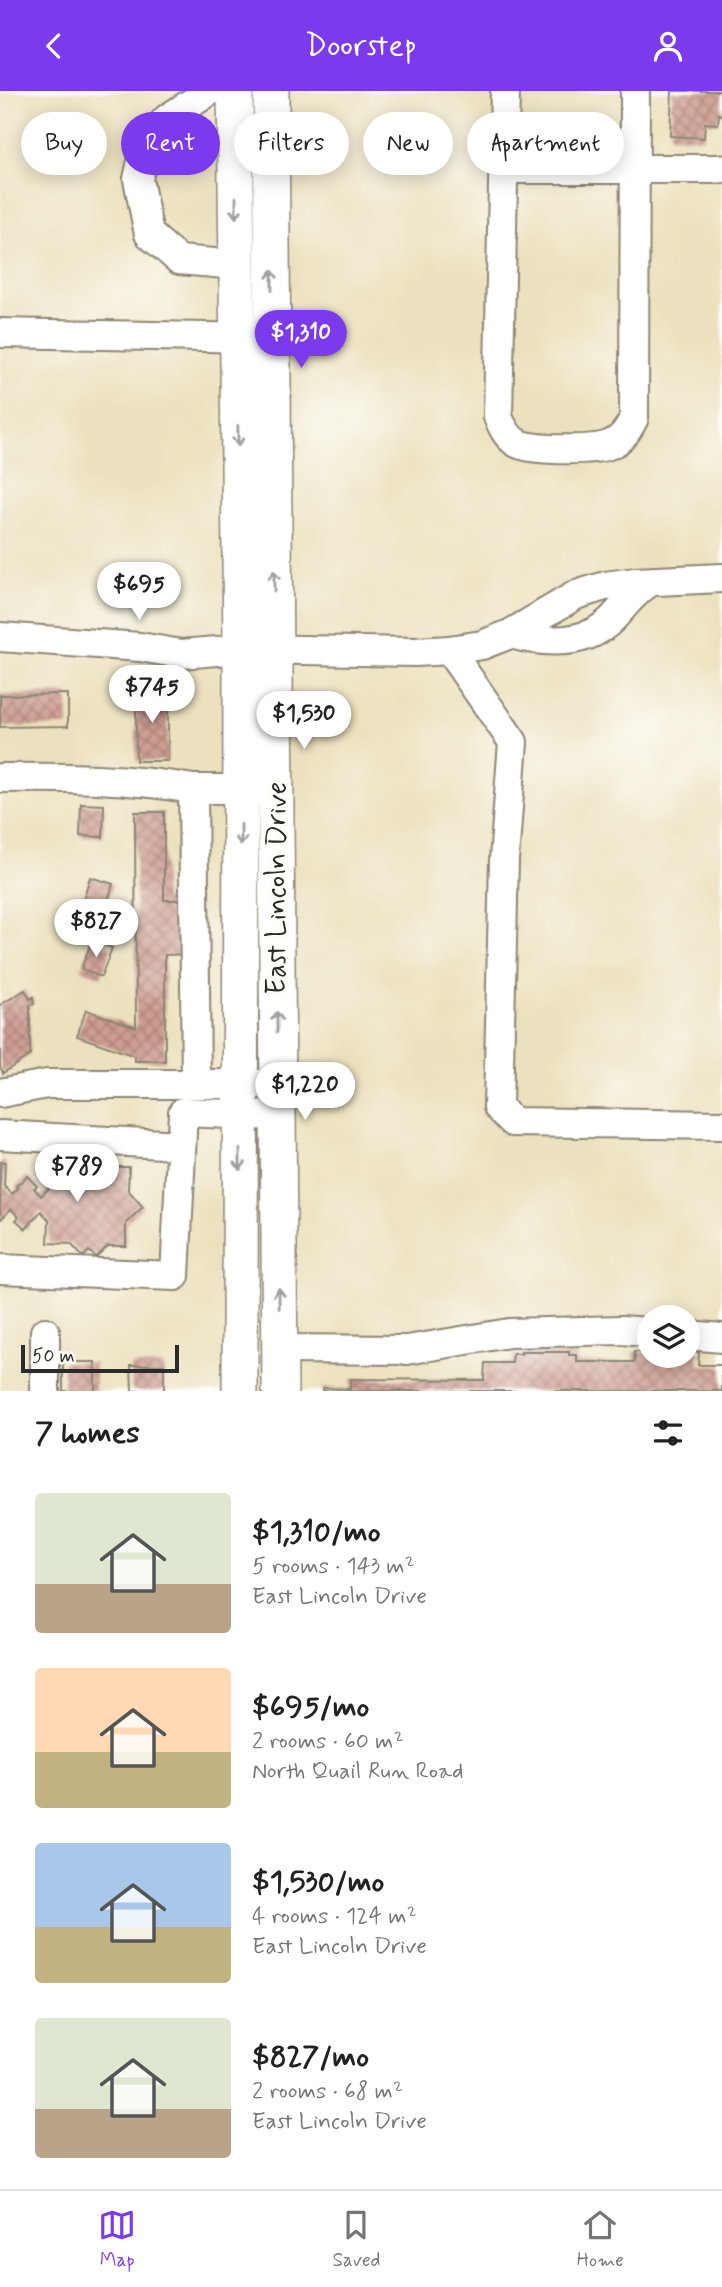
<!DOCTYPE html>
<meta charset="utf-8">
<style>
body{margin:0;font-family:Mynerve,sans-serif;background:#f6f6f6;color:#222;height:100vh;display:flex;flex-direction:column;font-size:26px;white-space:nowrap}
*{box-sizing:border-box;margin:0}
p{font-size:23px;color:#767676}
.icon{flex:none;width:38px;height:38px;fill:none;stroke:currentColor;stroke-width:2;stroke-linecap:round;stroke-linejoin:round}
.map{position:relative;height:1300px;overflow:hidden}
.panel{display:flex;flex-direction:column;background:#fff;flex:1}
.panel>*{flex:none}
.guide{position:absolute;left:21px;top:21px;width:681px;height:63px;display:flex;gap:14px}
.fabs{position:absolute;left:637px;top:1214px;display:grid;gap:14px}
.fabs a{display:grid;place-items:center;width:63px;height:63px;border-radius:50%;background:#fff;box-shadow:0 4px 18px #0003;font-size:35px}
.scale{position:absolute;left:21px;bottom:18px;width:158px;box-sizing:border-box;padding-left:7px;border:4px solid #2b2b2b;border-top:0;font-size:19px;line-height:24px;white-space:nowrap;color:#2b2b2b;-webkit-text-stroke:5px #fdfcf7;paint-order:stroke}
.price{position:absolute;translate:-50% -60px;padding:0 16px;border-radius:24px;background:#fff;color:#222;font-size:23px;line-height:46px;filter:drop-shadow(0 2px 4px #0008)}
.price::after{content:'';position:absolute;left:50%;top:42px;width:21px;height:16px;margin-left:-10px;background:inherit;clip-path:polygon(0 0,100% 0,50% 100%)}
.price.active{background:#7c3aed;color:#fff}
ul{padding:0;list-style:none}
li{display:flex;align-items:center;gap:21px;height:175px;padding:0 35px}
li span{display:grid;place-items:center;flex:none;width:196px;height:140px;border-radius:7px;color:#555}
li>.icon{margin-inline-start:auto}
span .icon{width:84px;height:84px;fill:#fffc;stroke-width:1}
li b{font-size:30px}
h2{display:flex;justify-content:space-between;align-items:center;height:84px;padding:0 35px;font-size:30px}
.chip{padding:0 24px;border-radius:32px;background:#fff;box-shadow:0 4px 18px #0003;font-size:24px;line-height:63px}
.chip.active{background:#7c3aed;color:#fff}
header{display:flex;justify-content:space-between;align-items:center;height:91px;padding:0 35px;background:#7c3aed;color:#fff;font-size:32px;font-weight:600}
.tab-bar{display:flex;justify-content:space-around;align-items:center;height:98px;border-top:2px solid #e0e0e0;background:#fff;font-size:19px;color:#767676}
.tab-bar a{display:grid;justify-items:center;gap:4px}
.tab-bar .active{color:#7c3aed}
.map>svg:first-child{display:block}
.building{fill:url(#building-cross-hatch)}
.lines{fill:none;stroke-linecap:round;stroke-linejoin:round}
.minor-casing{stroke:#8c8674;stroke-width:32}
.major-casing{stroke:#8c8674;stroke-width:38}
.minor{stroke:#fff;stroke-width:28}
.major{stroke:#fff;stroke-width:35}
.oneway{stroke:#a0a0a0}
.labels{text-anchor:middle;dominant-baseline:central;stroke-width:7;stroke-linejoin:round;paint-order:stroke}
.street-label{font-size:28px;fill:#2b2b2b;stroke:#fdfcf7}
</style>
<header><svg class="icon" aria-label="back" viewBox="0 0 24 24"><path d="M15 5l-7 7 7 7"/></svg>Doorstep<svg class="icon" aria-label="person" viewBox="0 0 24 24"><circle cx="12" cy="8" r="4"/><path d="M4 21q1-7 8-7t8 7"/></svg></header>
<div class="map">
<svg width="722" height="1300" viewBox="0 0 722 1300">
<defs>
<pattern id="building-cross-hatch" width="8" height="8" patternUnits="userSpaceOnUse" patternTransform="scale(1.75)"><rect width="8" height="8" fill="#cf9e93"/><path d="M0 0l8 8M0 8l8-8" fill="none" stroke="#a88178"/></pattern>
</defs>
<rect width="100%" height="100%" fill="#fdfcf7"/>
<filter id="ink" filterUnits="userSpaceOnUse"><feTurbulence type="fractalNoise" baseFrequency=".0143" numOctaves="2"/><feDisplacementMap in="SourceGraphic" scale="14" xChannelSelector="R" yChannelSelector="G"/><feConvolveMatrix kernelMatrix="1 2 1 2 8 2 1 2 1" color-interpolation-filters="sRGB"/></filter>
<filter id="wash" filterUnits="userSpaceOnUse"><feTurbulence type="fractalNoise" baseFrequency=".00686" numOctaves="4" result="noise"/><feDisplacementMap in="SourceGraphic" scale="28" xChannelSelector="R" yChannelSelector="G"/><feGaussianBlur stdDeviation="1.57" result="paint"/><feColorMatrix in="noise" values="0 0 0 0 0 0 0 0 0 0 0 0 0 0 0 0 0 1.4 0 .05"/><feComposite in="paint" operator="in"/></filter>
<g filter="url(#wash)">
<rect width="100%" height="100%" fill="#ece1be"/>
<g id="blocks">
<path class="building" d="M672 0H722V24L719 23 718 33 705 32 704 47 670 45Z
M136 599H168V670H136Z
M68 603V635L0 636V604Z
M81 713 104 714 103 746 80 745Z
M135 721H164V809H187V863L165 864V970H135V965L77 945 86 919 136 936Z
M90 786 113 793 105 820 82 812Z
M92 849 112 857 101 886 81 878Z
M25 899 30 908 33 906 34 913 30 914V964L3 982 0 976V914Z
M86 1062 93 1069 100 1064 111 1076H129L128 1099 143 1116 126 1132V1155H108L96 1166 89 1160 83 1166 71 1153 48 1152 49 1129 41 1120 26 1138 16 1129 19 1126 11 1118 0 1129V1071H5L4 1095 12 1103 18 1097 16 1095 27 1085 37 1095 34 1097 41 1105 50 1096 51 1074H73Z
M521 1261H569V1264H577V1271H635L634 1261H649V1265H688V1261H699L698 1274H722V1300H322V1297L350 1298V1288L484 1289 485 1272H512L513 1263H521Z
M63 1271H95V1300H63Z
M131 1274H164V1300H132Z"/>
</g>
</g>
<g filter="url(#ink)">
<use href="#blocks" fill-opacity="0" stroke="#8c8674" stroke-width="2"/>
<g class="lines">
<g class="minor-casing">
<path id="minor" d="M210 0 168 27 147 49 138 88 149 143 179 169 237 174
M505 0 498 326C503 337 507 346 517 352 531 360 592 360 609 354 622 349 628 339 634 327L635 0
M503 78H722
M0 242 256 247
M510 543C544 552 586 556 613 527 626 513 635 500 652 490
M0 546 140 556 181 563 241 558 415 561 449 559 482 554 510 543 576 504 605 495 635 491 722 487
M449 559 513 651 504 769 498 1016 513 1031 722 1034
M0 687C65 686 129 687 193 698
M196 993 193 698H262
M0 1002 47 993H278
M0 1044 181 1054
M0 1178 175 1185 183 1021 277 1025
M45 1241V1300
M688 1244 722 1247
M279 1258 407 1259 509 1242 621 1239 649 1241"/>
</g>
<g class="major-casing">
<path id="major" d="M235 0 241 558 240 1300
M271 0 280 1300"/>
</g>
<use href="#minor" class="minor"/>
<use href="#major" class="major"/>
</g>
<defs><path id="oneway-shaft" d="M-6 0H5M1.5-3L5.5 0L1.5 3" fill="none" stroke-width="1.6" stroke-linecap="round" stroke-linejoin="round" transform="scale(1.75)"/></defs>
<g class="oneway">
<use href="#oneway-shaft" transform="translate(236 117) rotate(90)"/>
<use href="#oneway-shaft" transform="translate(272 189) rotate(-90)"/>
<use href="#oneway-shaft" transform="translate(238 345) rotate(89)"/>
<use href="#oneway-shaft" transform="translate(274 490) rotate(-90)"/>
<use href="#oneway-shaft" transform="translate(241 744) rotate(90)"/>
<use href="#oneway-shaft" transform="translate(277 931) rotate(-90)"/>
<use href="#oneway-shaft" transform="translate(240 1069) rotate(90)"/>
<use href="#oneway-shaft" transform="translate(279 1207) rotate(-91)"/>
</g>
</g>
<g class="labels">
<g class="street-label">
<text transform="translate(277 797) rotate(-90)">East Lincoln Drive</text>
</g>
</g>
</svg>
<div class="fabs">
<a><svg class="icon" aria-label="layers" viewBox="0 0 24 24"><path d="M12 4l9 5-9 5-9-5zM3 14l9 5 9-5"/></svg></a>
</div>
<div class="scale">50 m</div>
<b class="price active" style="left:301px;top:279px">$1,310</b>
<b class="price" style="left:139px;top:531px">$695</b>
<b class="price" style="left:152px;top:634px">$745</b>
<b class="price" style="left:304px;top:660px">$1,530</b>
<b class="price" style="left:96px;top:868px">$827</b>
<b class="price" style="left:305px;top:1031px">$1,220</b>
<b class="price" style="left:77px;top:1113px">$789</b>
<div class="guide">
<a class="chip">Buy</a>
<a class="chip active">Rent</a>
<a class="chip">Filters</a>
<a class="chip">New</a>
<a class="chip">Apartment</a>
</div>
</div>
<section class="panel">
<h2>7 homes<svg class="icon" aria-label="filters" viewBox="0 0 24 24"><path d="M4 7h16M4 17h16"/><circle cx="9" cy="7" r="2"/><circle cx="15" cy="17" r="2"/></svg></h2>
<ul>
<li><span style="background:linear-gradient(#dfe7d0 65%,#b9a48a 0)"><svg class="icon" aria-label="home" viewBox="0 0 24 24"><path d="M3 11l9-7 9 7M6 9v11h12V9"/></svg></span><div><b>$1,310/mo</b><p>5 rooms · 143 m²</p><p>East Lincoln Drive</p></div></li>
<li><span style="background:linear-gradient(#ffd9b3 60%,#c2b280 0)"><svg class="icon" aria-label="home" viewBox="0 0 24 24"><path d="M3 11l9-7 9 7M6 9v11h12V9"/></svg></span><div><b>$695/mo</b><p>2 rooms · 60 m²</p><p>North Quail Run Road</p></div></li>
<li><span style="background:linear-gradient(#a9c7e8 60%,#c2b280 0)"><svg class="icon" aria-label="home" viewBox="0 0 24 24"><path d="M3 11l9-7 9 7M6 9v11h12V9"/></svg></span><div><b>$1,530/mo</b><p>4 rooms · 124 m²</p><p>East Lincoln Drive</p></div></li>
<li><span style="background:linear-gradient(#dfe7d0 65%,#b9a48a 0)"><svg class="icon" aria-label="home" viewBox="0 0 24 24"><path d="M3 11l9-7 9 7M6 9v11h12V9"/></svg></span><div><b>$827/mo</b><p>2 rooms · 68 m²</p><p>East Lincoln Drive</p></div></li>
</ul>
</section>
<nav class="tab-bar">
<a class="active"><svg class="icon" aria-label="map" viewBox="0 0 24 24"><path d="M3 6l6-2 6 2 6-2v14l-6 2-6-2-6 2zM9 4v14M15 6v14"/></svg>Map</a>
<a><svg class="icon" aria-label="saved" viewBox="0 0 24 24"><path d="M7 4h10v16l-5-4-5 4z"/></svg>Saved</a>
<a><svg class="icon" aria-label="home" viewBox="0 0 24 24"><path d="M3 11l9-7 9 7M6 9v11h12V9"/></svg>Home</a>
</nav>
